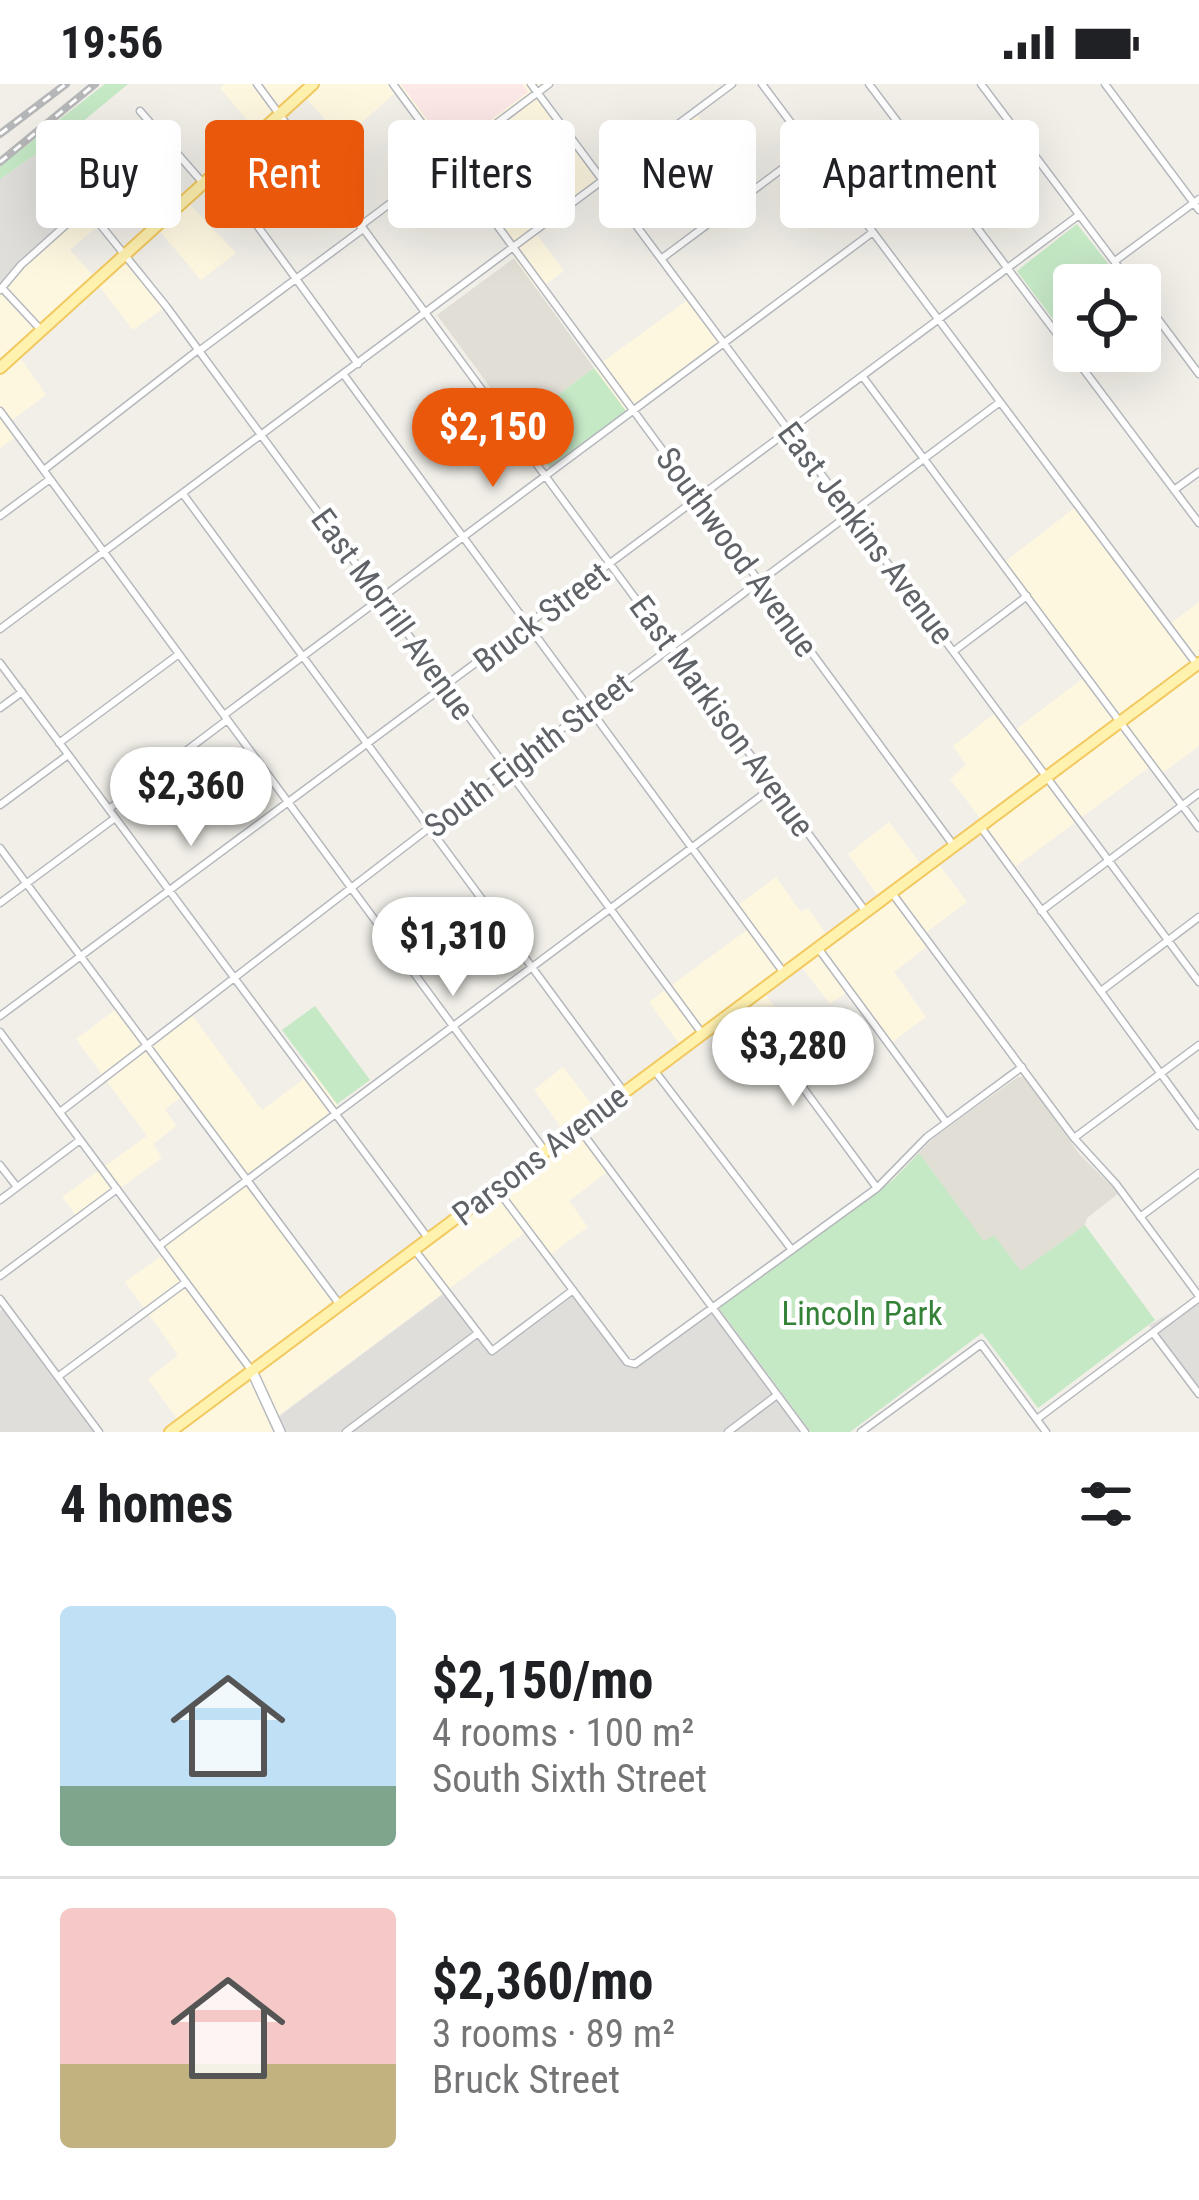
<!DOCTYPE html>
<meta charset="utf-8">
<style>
body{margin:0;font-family:"Roboto Condensed",sans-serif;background:#f6f6f6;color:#202124;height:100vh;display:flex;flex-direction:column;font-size:45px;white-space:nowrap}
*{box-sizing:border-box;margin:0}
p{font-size:39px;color:#757577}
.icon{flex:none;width:66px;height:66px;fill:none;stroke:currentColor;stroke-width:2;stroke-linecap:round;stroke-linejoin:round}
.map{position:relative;height:1348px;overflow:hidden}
.details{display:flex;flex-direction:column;background:#fff;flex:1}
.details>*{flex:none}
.guide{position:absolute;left:36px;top:36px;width:1128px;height:108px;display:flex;gap:24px}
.tools{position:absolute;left:1053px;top:180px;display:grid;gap:24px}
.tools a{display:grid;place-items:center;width:108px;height:108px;border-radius:12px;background:#fff;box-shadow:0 12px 48px #0002;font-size:60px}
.price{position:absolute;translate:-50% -102px;padding:0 27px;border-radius:42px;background:#fff;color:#222;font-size:39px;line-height:78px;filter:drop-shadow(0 3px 6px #0008)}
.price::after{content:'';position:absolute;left:50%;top:72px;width:36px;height:27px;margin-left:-18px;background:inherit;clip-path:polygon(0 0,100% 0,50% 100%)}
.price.on{background:#ea580c;color:#fff}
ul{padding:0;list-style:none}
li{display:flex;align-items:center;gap:36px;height:300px;padding:0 60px}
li+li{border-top:3px solid #e0e0e0}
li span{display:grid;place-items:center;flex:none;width:336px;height:240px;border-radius:12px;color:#555}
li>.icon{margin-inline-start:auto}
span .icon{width:144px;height:144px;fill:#fffc;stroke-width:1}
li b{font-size:51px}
h2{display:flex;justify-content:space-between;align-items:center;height:144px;padding:0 60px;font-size:51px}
.tag{padding:0 42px;border-radius:12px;background:#fff;box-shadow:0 12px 48px #0002;font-size:42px;line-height:108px}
.tag.on{background:#ea580c;color:#fff}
.status{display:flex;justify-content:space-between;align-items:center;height:84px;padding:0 60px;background:#fff;direction:ltr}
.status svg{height:33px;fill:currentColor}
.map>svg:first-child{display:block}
.commercial{fill:#fef7e0}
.industrial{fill:#e0deda}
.education{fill:#e1ded6}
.medical{fill:#fce8e6}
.green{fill:#c5e8c5}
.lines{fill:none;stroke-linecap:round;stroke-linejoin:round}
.street-casing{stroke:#b5b8bc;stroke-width:9}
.secondary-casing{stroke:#b6babf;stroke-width:12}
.primary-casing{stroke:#f2c960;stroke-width:14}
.street{stroke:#fff;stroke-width:6}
.secondary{stroke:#fff;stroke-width:9}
.primary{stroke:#fff2af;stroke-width:10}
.rail-casing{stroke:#b6b7b8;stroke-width:8}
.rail{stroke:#fff;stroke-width:3;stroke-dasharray:9;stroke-linecap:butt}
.labels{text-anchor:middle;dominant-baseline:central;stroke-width:9;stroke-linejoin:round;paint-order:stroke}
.street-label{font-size:33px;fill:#5f6368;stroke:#fff}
.park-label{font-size:33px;fill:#348238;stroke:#fff}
</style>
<div class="status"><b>19:56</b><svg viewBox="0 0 49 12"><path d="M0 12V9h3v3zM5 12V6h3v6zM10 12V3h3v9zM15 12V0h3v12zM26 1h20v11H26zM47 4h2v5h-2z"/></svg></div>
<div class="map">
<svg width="1199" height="1348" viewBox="0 0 1199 1348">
<rect width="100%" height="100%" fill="#f1efe8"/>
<path class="commercial" d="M224 0H549L539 8 602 95 535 148 564 187 538 206 514 174V164L397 7 343 55 302 10 258 49 220 4Z
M696 29 725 68 666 113 637 73Z
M186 116 236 169 201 196 156 143Z
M86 123 101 139 70 166 97 196 126 169 165 223 133 246 96 198 17 269 46 311 11 337 18 351 0 364V203Z
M692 213 725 257 635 326 626 327 594 284Z
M1077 422 1169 541 1199 518V662L1161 690 1152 681 1011 786 978 743 983 738 950 695 966 681 953 662 999 626 1015 646 1087 591 1003 479Z
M889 738 923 783 935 775 967 818 924 850 930 860 894 888 926 933 888 961 849 907 830 920 798 879 762 906 794 948 773 964 757 942 730 962 715 942 683 965 649 918 751 843 737 822 776 793 801 828 808 824 829 854 881 816 848 770Z
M119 923 149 961 191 930 262 1026 313 988 337 1020 338 1028 249 1095 341 1219 566 1050 534 1006 563 983 598 1028 579 1042 611 1085 569 1117 588 1143 548 1172 528 1146 274 1335 278 1348H171L181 1340 148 1295 178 1271 125 1198 164 1170 159 1162 248 1095 184 1011 165 1025 176 1042 153 1060 162 1074 78 1134 62 1113 147 1052 76 955Z"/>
<path class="industrial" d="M81 39 125 89 0 203V95Z
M573 1205 631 1282 719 1224 811 1348H278L274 1336 447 1207 491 1266Z
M1199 1213V1309L1149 1241Z
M6 1222 102 1348H0V1227Z"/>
<path class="education" d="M514 174 594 284 518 341 437 231Z
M1018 993H1024L1080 1071 1119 1109 1087 1134 1085 1141 1021 1188 994 1151 984 1158 919 1069 933 1054Z"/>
<path class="medical" d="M401 0H522L528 8 450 67Z"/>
<path class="green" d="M105 0H128L81 39 0 95V82Z
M1077 140 1125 201H1074L1071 259 1017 187Z
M594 284 626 327 550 384 518 341Z
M315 922 370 996 337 1020 282 946Z
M919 1069 984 1157 994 1151 1021 1187 1085 1141 1155 1236 1038 1324 982 1249 850 1348H811L719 1224 893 1096Z"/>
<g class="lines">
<g class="street-casing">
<path id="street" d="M257 0 866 828
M393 0 954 762
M531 0 1199 898
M762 0 1195 578
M869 0 1199 439
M981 0 1132 201
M1105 0 1199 126
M140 27 203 99
M219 89 358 280
M360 142 549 0
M661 175 810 64
M1115 177 1199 115
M3 205 42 247
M0 206 21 181 86 123 166 222 701 948
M1140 211 1199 290
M199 267 363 145
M344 291 784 889
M863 293 1199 744
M0 327 545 1067
M45 385 198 266
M1174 406 1199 388
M183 410 624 1008
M0 432 50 395
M0 545 732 0
M954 567 1027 512
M0 579 428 1154
M0 624 22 608
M224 631 873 148
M59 659 179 570
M0 721 68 671
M109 725 227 636
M980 742 1199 1042
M0 764 340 1221
M892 809 1074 1054 1116 1100 1199 1212
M0 819 115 734
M1041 827 1199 709
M818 864 946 1038
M1101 907 1199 833
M742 921 877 1104
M0 932 1079 131
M0 948 252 1287
M654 986 792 1166
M60 1028 429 744 1000 318
M578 1043 805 1348
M1074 1054 1199 961
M0 1081 17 1103
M496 1104 627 1278 635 1280 877 1104 927 1053 1022 983
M0 1116 80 1056
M1140 1133 1199 1089
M159 1162 773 703
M414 1165 492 1267 573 1206
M0 1192 117 1105
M0 1215 99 1348
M1153 1249 1199 1310
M59 1292 186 1198
M1037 1335 1199 1214
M346 1348 478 1249
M728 1348 777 1311
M861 1348 981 1260 1046 1348"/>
</g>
<g class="secondary-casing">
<path id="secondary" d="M252 1287 280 1348"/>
</g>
<g class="primary-casing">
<path id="primary" d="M0 284 313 0
M170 1348 1199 579"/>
</g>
<use href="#street" class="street"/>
<use href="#secondary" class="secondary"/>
<use href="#primary" class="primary"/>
<g class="rail-casing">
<path id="rail" d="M0 50 66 0
M0 78 95 0"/>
</g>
<use href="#rail" class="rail"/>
</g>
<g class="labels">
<g class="street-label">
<text transform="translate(866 449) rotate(53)">East Jenkins Avenue</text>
<text transform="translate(737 468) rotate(54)">Southwood Avenue</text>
<text transform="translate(393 530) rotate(54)">East Morrill Avenue</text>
<text transform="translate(541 533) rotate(-37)">Bruck Street</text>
<text transform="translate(722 632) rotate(54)">East Markison Avenue</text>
<text transform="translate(528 671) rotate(-37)">South Eighth Street</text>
<text transform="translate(540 1071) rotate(-37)">Parsons Avenue</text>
</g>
<g class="park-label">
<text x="862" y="1229">Lincoln Park</text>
</g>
</g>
</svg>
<div class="tools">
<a><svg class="icon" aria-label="locate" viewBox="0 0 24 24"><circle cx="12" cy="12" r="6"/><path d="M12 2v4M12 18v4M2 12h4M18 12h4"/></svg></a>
</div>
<b class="price on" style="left:493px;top:406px">$2,150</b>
<b class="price" style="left:191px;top:765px">$2,360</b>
<b class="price" style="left:453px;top:915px">$1,310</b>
<b class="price" style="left:793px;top:1025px">$3,280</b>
<div class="guide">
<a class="tag">Buy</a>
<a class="tag on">Rent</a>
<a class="tag">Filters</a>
<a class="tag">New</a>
<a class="tag">Apartment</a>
</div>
</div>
<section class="details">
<h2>4 homes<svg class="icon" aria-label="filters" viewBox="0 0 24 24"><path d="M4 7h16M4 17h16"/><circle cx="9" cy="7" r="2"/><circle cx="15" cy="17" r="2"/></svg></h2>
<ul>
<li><span style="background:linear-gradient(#bfe0f5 75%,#7fa58c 0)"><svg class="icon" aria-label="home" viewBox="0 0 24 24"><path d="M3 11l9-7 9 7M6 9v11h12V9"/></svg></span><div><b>$2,150/mo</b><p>4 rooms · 100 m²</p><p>South Sixth Street</p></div></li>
<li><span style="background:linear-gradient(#f6c9c9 65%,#c2b280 0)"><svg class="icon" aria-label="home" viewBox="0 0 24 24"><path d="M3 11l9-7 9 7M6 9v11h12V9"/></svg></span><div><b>$2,360/mo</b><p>3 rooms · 89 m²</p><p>Bruck Street</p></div></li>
</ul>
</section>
